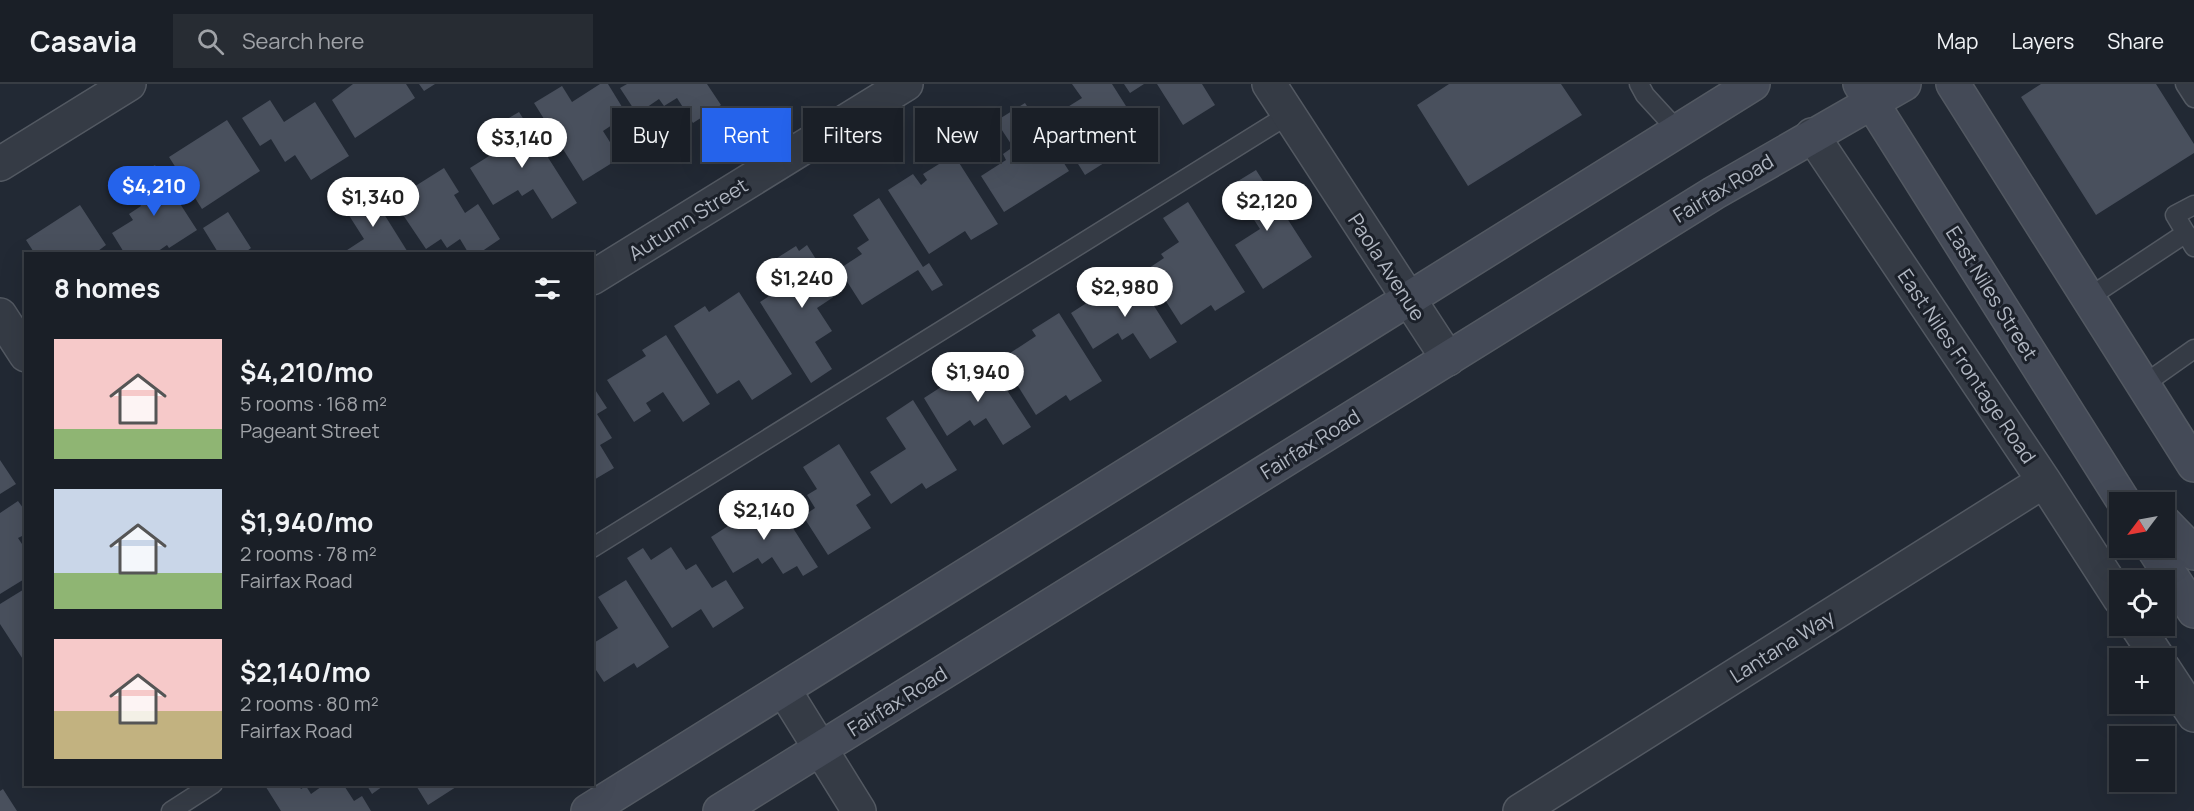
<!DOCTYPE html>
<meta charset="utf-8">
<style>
body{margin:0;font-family:Manrope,sans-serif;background:#272c33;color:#f1f3f6;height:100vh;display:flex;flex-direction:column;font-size:22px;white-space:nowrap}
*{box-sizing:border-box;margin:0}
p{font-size:20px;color:#9fa2a7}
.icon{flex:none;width:33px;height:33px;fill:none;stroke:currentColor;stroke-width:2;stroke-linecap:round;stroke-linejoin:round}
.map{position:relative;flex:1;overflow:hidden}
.details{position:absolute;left:24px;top:168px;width:570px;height:534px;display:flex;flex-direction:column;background:#1a1f27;border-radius:0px;box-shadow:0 6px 24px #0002,0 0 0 2px #383d44}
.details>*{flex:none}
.guide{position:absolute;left:612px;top:24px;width:570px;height:54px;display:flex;gap:12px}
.needle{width:39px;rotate:238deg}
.tools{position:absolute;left:2109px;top:408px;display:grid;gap:12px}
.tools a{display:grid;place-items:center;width:66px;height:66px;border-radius:0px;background:#1a1f27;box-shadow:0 6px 24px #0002,0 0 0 2px #383d44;font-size:30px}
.price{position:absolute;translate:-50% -51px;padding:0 14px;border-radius:21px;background:#fff;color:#222;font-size:20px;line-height:39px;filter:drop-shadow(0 2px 3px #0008)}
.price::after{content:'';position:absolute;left:50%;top:36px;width:18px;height:14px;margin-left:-9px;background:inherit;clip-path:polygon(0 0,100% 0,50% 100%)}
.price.current{background:#2563eb;color:#fff}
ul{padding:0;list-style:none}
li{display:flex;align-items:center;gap:18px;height:150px;padding:0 30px}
li span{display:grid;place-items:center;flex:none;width:168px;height:120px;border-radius:0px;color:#555}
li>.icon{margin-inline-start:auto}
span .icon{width:72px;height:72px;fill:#fffc;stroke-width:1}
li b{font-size:26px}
h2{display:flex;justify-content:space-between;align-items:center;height:72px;padding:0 30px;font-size:26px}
.pill{padding:0 21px;border-radius:0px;background:#1a1f27;box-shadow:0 6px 24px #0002,0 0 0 2px #383d44;font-size:21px;line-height:54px}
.pill.current{background:#2563eb;color:#fff}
header{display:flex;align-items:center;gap:36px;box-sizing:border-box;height:84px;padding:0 30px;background:#1a1f27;border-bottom:2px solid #383d44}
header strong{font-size:28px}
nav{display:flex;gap:33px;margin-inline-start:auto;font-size:21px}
.search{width:420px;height:54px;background:#272c33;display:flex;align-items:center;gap:15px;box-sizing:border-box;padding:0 21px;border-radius:0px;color:#9fa2a7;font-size:22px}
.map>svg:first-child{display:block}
.building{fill:#49505d}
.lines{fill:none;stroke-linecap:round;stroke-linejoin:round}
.lane-casing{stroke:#535962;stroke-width:21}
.street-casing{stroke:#535962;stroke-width:36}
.secondary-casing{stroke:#535962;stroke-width:36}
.lane{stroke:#353b45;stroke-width:18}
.street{stroke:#353b45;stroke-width:33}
.secondary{stroke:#444a57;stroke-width:33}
.labels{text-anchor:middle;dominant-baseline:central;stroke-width:6;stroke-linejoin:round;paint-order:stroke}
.street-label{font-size:20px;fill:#b0b6c1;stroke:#1b2029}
</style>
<header>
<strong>Casavia</strong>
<div class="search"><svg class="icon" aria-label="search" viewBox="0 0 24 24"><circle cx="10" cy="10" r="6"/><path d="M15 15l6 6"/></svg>Search here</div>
<nav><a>Map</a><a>Layers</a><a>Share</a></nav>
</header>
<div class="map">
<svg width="2194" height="727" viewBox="0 0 2194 727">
<rect width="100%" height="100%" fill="#222934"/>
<path class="building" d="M353 0H406L415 14 355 54 332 16Z
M419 0H435L424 7Z
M600 0H608L627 31 603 47 620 74 583 97 534 19 562 2 572 18Z
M627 0H707L721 21 693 39 677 14 664 22 659 15 637 30 620 4Z
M1072 0H1112L1138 41 1116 56 1123 67 1085 91 1053 40 1069 30 1066 24 1082 14Z
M1124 0H1144L1130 9Z
M1157 0H1202L1215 21 1183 41Z
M1449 0H1561L1582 31 1468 102 1417 21Z
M2041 0H2156L2194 60V69L2096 131 2021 13Z
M270 16 284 38 315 18 349 72 311 96 295 71 285 78 271 55 260 62 242 34Z
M1025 19 1069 87 1004 128 981 92 1006 76 1003 70 1013 63 996 37Z
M519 28 577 119 552 135 533 105 522 112 518 106 493 121 470 84 505 62 494 43Z
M227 36 260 87 202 125 169 73Z
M956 74 998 140 971 156 965 147 929 170 888 106 913 90 921 101 927 96 923 90 947 75 949 79Z
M155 81 197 146 169 164 167 161 154 170H125L112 149 133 136 129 130 141 122 127 98Z
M444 84 459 108 454 111 465 129 478 120 500 155 478 170H469L460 155 447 164 441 155 426 165 393 116Z
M1256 86 1312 173 1263 205 1235 161 1260 145 1249 128 1243 131 1225 105Z
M369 106 409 170H341L364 155 343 122Z
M879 114 923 183 929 179 943 201 932 207 918 186 862 221 839 185 862 170 857 164 869 156 853 131Z
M1188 118 1245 208 1215 227 1211 221 1181 241 1146 186 1164 174 1161 170 1179 158 1163 134Z
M80 121 106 161 94 170H35L26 156Z
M228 128 251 164 243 170H219L203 144Z
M807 161 838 210 817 224 832 247 815 258 832 285 811 299 760 218 777 207 773 201 788 192 777 174 796 162 799 167Z
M1133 189 1177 258 1150 275 1133 249 1122 256 1118 249 1093 265 1071 229Z
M739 208 792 290 752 316 739 296 717 310 674 242 705 222 709 228Z
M1059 229 1102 297 1070 317 1066 311 1036 331 1001 275 1036 252 1032 246Z
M666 251 710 320 683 338 663 308 646 319 651 327 634 338 607 296 646 272 642 266Z
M986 274 1031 343 1003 361 986 334 974 342 970 336 947 352 924 314Z
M592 301 607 324 597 330 612 354 600 361 614 384 592 397Z
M913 316 957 386 926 405 922 399 891 420 870 388 906 365 886 334Z
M839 360 871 411 856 421 871 444 828 471 803 432 815 424 807 411 817 405 803 383Z
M0 376 16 400 0 410Z
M773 413 818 483 803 492 797 482 783 490 772 473 762 480 758 474 733 489 711 453Z
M18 417 26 428V450L18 454 26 466V471L22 473 26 479V494L0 510V429Z
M671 463 686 486 696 480 712 504 726 496 744 524 713 544 701 525 672 544 627 474 643 464 651 476Z
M626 496 669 563 637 584 634 579 604 598 592 580V560L618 544 598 513Z
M26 504V580L0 540V520Z
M264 700H298L301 705 306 702 311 710 325 700H343L354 717 362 712 371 727H281Z
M366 700H386L372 710Z
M415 700H454L456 703 428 721Z
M3 705 17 727H0V707Z"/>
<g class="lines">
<g class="lane-casing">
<path id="lane" d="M1639 0 1645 11 1678 47
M2185 0 2194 14
M2194 121 2175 131 2194 163
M2088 214 2186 149
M2143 301 2194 265
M592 464 1288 31
M171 727 213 700"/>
</g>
<g class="street-casing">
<path id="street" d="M1269 0 1448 275
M1812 51 2044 397 2120 515
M0 80 129 0
M592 194 906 0
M0 231 26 271
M2137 542 2158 574
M2164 585 2194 631
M784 606 859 727
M1520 727 2044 397"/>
</g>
<g class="secondary-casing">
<path id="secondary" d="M1860 0 2124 418
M1953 0 2194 381
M2164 438 2194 469
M2153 464 2194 527
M588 727 1753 0
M720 727 1714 109 1904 0"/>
</g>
<use href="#lane" class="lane"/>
<use href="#street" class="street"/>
<use href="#secondary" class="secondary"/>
</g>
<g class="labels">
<g class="street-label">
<text transform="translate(1723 104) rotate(-31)">Fairfax Road</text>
<text transform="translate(688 135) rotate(-32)">Autumn Street</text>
<text transform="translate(1387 183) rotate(57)">Paola Avenue</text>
<text transform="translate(1992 209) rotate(58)">East Niles Street</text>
<text transform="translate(1967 282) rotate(56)">East Niles Frontage Road</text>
<text transform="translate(1310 360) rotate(-32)">Fairfax Road</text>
<text transform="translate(1782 562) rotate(-32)">Lantana Way</text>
<text transform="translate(897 617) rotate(-32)">Fairfax Road</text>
</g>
</g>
</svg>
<div class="tools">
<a><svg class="needle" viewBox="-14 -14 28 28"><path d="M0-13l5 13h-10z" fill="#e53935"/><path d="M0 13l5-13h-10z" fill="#9fa2a7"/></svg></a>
<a><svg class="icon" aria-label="locate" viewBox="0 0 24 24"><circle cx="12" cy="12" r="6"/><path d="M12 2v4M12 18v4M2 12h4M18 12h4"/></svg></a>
<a>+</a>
<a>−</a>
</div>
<b class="price" style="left:522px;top:85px">$3,140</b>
<b class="price current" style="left:154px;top:133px">$4,210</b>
<b class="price" style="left:373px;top:144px">$1,340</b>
<b class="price" style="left:1267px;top:148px">$2,120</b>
<b class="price" style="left:802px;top:225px">$1,240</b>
<b class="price" style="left:1125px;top:234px">$2,980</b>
<b class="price" style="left:978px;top:319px">$1,940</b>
<b class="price" style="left:764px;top:457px">$2,140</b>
<div class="guide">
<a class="pill">Buy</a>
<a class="pill current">Rent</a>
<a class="pill">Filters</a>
<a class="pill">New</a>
<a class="pill">Apartment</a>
</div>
<section class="details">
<h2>8 homes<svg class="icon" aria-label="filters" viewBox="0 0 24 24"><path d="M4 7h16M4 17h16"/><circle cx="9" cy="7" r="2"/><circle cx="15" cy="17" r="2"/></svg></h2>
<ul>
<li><span style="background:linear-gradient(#f6c9c9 75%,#8fb573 0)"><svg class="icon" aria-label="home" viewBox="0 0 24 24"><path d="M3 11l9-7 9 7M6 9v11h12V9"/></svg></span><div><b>$4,210/mo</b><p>5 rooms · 168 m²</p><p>Pageant Street</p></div></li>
<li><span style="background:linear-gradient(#c9d6e8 70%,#8fb573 0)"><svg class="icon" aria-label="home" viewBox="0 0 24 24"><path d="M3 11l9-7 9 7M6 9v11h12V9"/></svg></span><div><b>$1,940/mo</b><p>2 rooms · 78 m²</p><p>Fairfax Road</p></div></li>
<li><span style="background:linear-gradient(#f6c9c9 60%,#c2b280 0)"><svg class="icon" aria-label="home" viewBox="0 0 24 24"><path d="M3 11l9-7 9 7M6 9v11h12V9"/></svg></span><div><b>$2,140/mo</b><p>2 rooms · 80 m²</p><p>Fairfax Road</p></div></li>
</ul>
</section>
</div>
